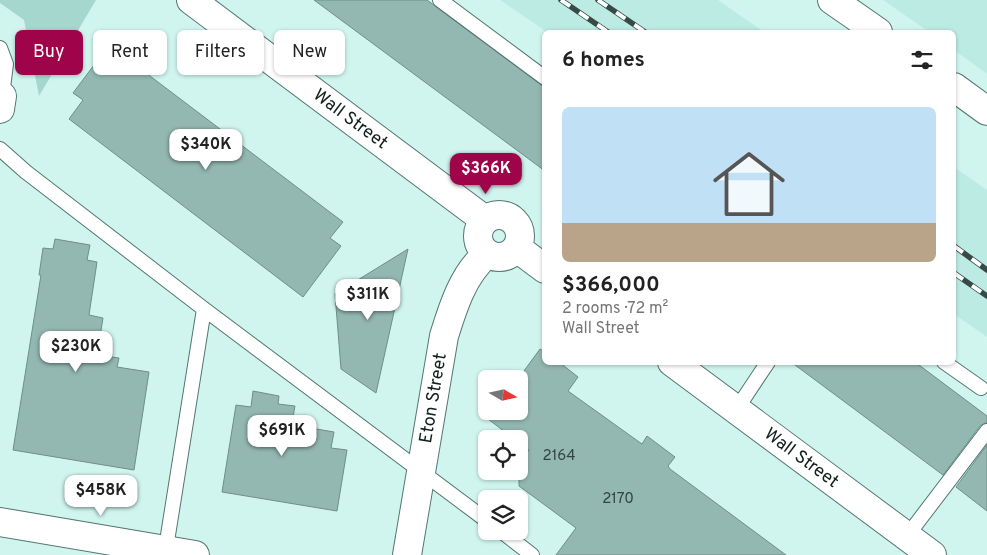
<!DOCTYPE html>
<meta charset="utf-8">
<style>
body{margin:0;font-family:Overpass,sans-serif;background:#f6f6f6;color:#222;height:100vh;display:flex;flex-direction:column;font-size:19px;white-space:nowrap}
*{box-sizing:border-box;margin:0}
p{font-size:16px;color:#767676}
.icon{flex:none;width:28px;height:28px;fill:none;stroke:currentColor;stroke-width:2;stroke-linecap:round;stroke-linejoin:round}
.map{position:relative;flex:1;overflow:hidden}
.panel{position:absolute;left:542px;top:30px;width:414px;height:335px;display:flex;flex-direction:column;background:#fff;border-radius:8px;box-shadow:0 1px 4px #0004}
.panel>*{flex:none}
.top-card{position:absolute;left:15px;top:30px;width:452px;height:45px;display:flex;gap:10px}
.needle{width:32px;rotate:99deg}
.buttons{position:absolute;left:478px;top:370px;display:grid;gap:10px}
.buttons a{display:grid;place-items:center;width:50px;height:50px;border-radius:8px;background:#fff;box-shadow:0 1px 4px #0004;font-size:25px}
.price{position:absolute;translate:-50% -42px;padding:0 11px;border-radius:10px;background:#fff;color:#222;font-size:16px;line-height:32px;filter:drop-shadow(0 1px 2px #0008)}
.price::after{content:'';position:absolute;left:50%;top:30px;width:15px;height:11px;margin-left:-8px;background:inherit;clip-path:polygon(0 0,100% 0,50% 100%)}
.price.current{background:#9f044a;color:#fff}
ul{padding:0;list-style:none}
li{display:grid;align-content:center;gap:10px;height:265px;padding:0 20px}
li span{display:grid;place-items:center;height:155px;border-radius:8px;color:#555}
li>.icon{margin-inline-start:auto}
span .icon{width:90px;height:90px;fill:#fffc;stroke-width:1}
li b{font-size:21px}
h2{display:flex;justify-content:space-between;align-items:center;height:60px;padding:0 20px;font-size:21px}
.chip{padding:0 18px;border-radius:8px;background:#fff;box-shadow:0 1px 4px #0004;font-size:18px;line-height:45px}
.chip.current{background:#9f044a;color:#fff}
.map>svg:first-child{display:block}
.built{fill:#bcebe3}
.green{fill:#a6d7cf}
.building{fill:#93b7b1;stroke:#6c8f89}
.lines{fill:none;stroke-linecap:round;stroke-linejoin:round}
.service-casing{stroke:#547671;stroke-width:16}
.minor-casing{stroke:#547671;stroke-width:30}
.service{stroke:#fff;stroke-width:14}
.minor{stroke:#fff;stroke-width:28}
.rail-casing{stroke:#374a47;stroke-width:5.5}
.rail{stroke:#fff;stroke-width:4;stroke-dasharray:11;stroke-linecap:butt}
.labels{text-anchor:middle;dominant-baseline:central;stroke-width:5;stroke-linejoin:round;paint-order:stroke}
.number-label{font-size:15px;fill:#324542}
.street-label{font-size:18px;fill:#111f1d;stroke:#fff}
</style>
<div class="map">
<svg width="987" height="555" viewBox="0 0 987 555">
<rect width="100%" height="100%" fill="#d0f5ef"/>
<path class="built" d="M500 0H718L764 32H547Z
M883 0H987V74L954 50V32H929Z
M954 167 987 190V337L954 314Z"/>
<path class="green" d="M0 0H96L39 96 24 20 0 3Z"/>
<path class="building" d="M314 0H427L545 88V171Z
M109 45 343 222 330 238 341 246 303 297 69 119 83 100 73 93Z
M55 239 90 245 87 260 97 262 89 315 103 318 97 355 119 358 117 367 149 372 134 470 13 450 41 275H39L43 248 53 249Z
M408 249 376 393 341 369 335 294Z
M540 349 545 352V362H559L578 377 568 391 642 444 647 436 675 457 668 466 670 469 786 555H556L576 528 519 486V464L529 450 519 442V439H514L488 419 494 411H519L518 379Z
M791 362H915L987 416V422L980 426 943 475Z
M253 391 279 396 278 404 295 406 293 417 307 419 305 427 334 432 331 448 347 450 337 511 222 492 236 405 251 407Z
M987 445V511L956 487Z"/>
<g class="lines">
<g class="service-casing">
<path id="service" d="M440 0 545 78
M0 48 6 64 2 96
M0 149 26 172 204 309 486 520
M944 362 981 388
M736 410 768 362
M501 531 532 555
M907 536 987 431
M165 554 204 309"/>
</g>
<g class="minor-casing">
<g id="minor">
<path id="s1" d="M191 0 485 220"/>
<path d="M832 0 878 32"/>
<path d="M954 87 987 111"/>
<path d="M0 109 2 96"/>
<circle cx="499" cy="236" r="21"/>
<path d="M517 248 545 269"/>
<path id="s2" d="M672 362 932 555"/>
<path d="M0 522 195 555"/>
<path id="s3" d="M407 555 444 336C453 307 463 274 487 254"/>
</g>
</g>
<use href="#service" class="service"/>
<use href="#minor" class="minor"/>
<g class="rail-casing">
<path id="rail" d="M561 0 608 32
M598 0 645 32
M954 246 987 270
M954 273 987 296"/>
</g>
<use href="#rail" class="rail"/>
</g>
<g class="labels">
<g class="number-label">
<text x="559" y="456">2164</text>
<text x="618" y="499">2170</text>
</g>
<g class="street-label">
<text stroke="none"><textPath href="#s1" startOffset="199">Wall Street</textPath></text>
<text stroke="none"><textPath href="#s3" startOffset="159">Eton Street</textPath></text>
<text stroke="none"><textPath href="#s2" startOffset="161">Wall Street</textPath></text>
</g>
</g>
</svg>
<div class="buttons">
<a><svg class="needle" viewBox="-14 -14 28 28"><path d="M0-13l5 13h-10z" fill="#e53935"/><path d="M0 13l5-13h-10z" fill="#767676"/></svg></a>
<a><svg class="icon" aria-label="locate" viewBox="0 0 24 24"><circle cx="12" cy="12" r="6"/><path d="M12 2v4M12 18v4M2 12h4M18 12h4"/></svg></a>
<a><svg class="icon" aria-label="layers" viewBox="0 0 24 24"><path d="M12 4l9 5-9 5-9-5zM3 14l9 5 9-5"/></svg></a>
</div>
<b class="price" style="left:206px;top:171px">$340K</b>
<b class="price current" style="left:486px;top:195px">$366K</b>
<b class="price" style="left:368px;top:321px">$311K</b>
<b class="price" style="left:76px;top:373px">$230K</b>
<b class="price" style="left:282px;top:457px">$691K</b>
<b class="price" style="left:101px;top:517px">$458K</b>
<div class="top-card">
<a class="chip current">Buy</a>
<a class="chip">Rent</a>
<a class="chip">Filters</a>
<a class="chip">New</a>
</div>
<section class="panel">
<h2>6 homes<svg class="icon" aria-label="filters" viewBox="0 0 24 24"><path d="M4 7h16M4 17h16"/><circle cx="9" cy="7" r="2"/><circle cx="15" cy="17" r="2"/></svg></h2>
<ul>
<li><span style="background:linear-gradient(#bfe0f5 75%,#b9a48a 0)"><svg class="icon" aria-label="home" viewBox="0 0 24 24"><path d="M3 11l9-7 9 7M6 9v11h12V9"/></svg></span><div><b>$366,000</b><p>2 rooms · 72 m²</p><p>Wall Street</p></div></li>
</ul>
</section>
</div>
